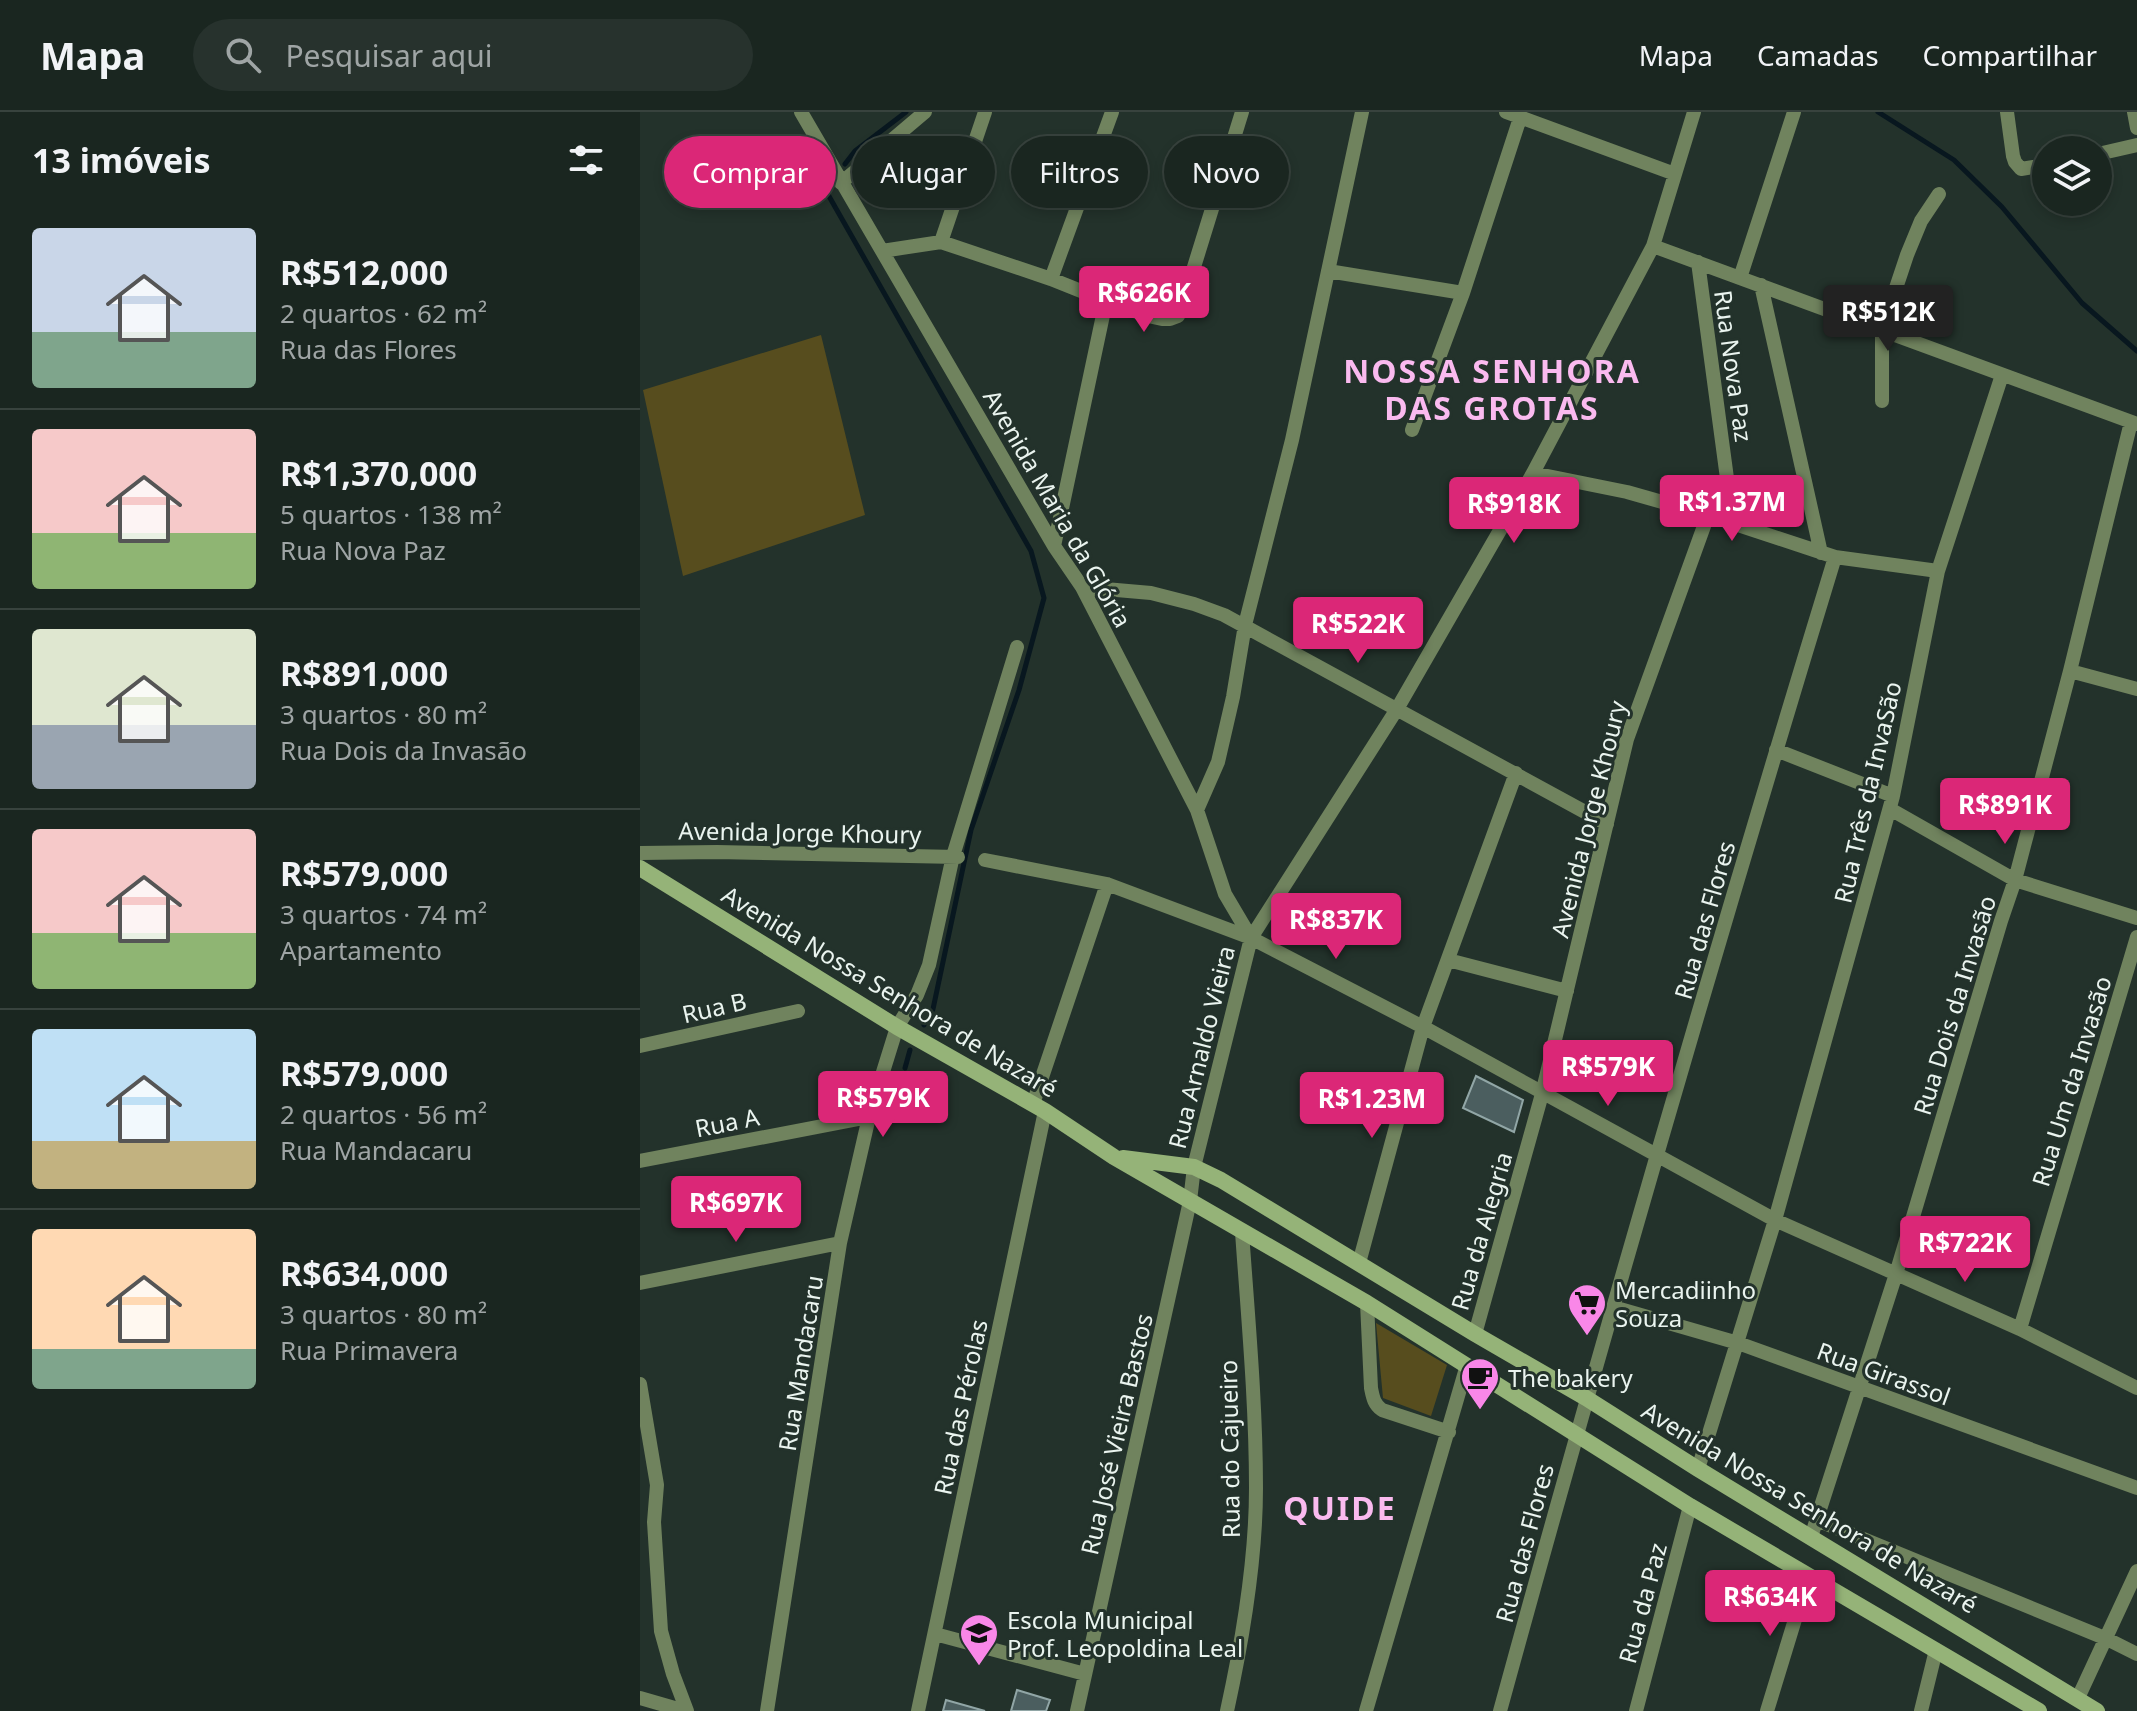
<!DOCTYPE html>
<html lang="pt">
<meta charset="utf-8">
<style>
body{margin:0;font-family:"Noto Sans",sans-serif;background:#27322d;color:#f1f3f6;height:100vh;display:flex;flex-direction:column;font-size:30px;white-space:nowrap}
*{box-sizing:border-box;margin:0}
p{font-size:26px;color:#9fa5a5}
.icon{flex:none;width:44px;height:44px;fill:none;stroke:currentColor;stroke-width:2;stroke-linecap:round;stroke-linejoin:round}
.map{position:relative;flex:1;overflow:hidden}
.sheet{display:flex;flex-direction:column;background:#1a2620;width:640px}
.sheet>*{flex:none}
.hud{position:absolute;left:24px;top:24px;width:760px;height:72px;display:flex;gap:16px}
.fabs{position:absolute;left:1392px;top:24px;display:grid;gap:16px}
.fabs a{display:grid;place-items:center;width:80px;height:80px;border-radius:50%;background:#1a2620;box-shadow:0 4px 12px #0003,0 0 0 2px #38433e;font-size:40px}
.price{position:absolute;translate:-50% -68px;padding:0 18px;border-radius:8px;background:#db2777;color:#fff;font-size:26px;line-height:52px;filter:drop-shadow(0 2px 4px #0008)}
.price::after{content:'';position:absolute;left:50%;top:48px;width:24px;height:18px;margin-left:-12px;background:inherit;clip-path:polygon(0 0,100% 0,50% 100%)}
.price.current{background:#222;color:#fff}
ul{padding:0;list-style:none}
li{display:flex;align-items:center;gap:24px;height:200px;padding:0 32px}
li+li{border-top:2px solid #38433e}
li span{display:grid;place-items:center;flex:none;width:224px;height:160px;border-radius:8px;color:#555}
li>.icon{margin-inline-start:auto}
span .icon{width:96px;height:96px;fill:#fffc;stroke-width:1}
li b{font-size:34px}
h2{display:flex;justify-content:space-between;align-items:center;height:96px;padding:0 32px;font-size:34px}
.tag{padding:0 28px;border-radius:36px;background:#1a2620;box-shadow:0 4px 12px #0003,0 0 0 2px #38433e;font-size:28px;line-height:72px}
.tag.current{background:#db2777;color:#fff}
header{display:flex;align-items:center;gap:48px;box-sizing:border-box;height:112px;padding:0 40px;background:#1a2620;border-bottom:2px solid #38433e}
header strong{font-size:38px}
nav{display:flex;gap:44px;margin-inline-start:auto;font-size:28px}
.search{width:560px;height:72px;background:#27322d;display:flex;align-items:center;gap:20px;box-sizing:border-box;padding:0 28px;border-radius:44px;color:#9fa5a5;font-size:30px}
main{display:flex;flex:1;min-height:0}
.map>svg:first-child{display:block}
.green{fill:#574d1e}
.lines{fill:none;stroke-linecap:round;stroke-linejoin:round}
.stream{stroke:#08171f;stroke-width:5}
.building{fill:#4b5e5f;stroke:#91a6a6;stroke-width:2}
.street{stroke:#70835e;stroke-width:14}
.secondary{stroke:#95b378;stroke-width:16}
.labels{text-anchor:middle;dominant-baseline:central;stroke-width:6;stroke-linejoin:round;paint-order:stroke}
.street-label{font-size:24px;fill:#eaf4ef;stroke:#23322b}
.poi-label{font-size:24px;fill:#eaf4ef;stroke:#23322b;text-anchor:start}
.district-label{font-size:32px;font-weight:bold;letter-spacing:2px;fill:#fabaef;stroke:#23322b}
</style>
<header>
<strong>Mapa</strong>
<div class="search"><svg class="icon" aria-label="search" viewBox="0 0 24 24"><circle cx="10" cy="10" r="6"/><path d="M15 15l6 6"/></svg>Pesquisar aqui</div>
<nav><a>Mapa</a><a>Camadas</a><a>Compartilhar</a></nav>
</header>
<main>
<section class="sheet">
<h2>13 imóveis<svg class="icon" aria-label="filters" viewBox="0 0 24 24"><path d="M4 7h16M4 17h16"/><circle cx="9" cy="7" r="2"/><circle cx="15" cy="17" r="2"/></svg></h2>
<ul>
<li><span style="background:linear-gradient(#c9d6e8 65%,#7fa58c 0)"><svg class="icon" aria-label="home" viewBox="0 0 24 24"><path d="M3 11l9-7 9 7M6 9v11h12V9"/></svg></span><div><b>R$512,000</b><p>2 quartos · 62 m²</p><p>Rua das Flores</p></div></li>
<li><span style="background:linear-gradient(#f6c9c9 65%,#8fb573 0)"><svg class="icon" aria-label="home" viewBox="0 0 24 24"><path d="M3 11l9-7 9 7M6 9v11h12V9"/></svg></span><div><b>R$1,370,000</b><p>5 quartos · 138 m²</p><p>Rua Nova Paz</p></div></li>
<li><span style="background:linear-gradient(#dfe7d0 60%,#9aa5b1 0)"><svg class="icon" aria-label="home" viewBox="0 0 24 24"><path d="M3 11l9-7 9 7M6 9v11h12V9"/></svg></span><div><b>R$891,000</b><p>3 quartos · 80 m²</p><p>Rua Dois da Invasão</p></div></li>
<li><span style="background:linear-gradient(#f6c9c9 65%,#8fb573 0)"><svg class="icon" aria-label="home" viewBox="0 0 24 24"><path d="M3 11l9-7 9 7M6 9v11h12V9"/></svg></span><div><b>R$579,000</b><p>3 quartos · 74 m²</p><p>Apartamento</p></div></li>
<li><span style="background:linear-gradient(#bfe0f5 70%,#c2b280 0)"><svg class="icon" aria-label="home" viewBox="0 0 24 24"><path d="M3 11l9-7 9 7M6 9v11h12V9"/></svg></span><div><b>R$579,000</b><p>2 quartos · 56 m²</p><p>Rua Mandacaru</p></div></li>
<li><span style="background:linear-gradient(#ffd9b3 75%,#7fa58c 0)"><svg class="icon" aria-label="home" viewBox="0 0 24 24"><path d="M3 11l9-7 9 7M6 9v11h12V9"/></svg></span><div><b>R$634,000</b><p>3 quartos · 80 m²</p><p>Rua Primavera</p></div></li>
</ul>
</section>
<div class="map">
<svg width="1497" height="1599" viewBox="0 0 1497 1599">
<rect width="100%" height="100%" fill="#23322b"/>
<path class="green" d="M181 223 225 403 43 464 3 278Z
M736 1211 807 1253 791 1304 743 1286Z"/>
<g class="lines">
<path class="stream" d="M1238 0 1314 48 1362 95 1442 191 1497 239
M205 52 215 39 266 0
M189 75 186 79 391 439 404 486 379 578 331 718 293 897 284 913
M265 956 270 938"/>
</g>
<path class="building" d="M836 964 883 988 874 1020 823 996Z
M377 1578 410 1588 406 1599H371Z
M306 1588 345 1599H303Z"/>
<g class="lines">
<path class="street" d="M161 0 414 434 442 475 557 698 585 782 611 826
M866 0 1035 62
M1367 0 1373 44 1375 50 1381 57 1406 53
M1494 0 1497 16
M1458 42 1497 33
M201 71 285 0
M301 130 345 0
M1013 134 1497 312
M242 139 301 130 411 167 466 189 508 204 522 207H530L538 204 541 197 602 0
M1058 150 1093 411
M688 159 823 181
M1100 166 1154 0
M411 167 472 0
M1121 173 1181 441
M1242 289V218L1267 143 1281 109 1299 82
M772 318 823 181 880 6
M893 361 987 380 1068 403 1195 445 1298 459
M414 434 466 189
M442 475 511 481 554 492 584 503 967 712
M1430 559 1497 577
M1136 638 1253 684
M1250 697 1375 768 1497 806
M557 698 578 650 593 585 605 513 652 328 722 0
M0 741 77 740 318 745
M345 748 467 772 611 826 783 915 1135 1108 1380 1217 1497 1276
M808 848 927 879
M0 934 158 899
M393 992 467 772
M0 1049 229 1005
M719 1151 783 915 876 661
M0 1171 200 1131
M727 1191 731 1276C733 1286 734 1292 742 1298L809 1320
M973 1195 1098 1231 1497 1376
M1380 1217 1497 825
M835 1222 902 982 987 627 1068 403
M0 1272 17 1373 14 1410 21 1519 33 1562 47 1599
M1058 1357 1135 1108 1253 684 1298 459 1362 263
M1177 1408 1467 1527 1497 1542
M1171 1425 1256 1162 1361 809 1375 768 1430 559 1491 310
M295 1522 445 1562
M0 1586 45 1599
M1438 1586 1497 1459
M127 1599 200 1131 229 1005 257 915 277 883 289 853 313 744 377 535
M278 1599 405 999
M437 1599 550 1089 554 1055 611 826 757 597 893 361 1013 134 1054 0
M587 1599C603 1526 616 1450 616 1376 616 1291 608 1205 602 1120
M726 1599 827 1253
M860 1599C966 1213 1078 828 1195 445
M996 1599 1050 1394
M1127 1599 1168 1465
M1281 1599 1296 1538"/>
<path class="secondary" d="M0 756 257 915 405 999 474 1045 727 1191 1050 1394 1399 1599
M483 1046 554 1055 581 1068 835 1222 946 1286 1058 1357 1457 1599"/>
</g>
<defs>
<g id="supermarket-pin" transform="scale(2)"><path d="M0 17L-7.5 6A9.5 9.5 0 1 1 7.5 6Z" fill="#f987e8" stroke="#23322b"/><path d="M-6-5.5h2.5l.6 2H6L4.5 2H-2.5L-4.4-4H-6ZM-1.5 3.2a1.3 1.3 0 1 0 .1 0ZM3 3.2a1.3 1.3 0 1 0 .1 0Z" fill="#111"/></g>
<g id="cafe-pin" transform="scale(2)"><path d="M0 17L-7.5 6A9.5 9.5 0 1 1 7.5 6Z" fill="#f987e8" stroke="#23322b"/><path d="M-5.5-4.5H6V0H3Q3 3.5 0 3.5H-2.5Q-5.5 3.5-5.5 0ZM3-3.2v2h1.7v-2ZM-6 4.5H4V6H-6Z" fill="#111"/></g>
<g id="school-pin" transform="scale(2)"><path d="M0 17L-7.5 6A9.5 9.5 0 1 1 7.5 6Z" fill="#f987e8" stroke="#23322b"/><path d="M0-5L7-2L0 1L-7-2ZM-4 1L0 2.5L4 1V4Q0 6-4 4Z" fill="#111"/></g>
</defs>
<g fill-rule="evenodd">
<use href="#supermarket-pin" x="947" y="1191"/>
<use href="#cafe-pin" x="840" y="1265"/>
<use href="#school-pin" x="339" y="1521"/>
</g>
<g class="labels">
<g class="street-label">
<text transform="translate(1094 254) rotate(82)">Rua Nova Paz</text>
<text transform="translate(418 396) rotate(60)">Avenida Maria da Glória</text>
<text transform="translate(1227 680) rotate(-77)">Rua Três da InvaSão</text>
<text transform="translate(948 707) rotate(-76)">Avenida Jorge Khoury</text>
<text transform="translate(160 720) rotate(1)">Avenida Jorge Khoury</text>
<text transform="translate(1064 808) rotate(-74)">Rua das Flores</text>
<text transform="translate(250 879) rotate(31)">Avenida Nossa Senhora de Nazaré</text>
<text transform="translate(1314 893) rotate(-73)">Rua Dois da Invasão</text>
<text transform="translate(74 895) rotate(-13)">Rua B</text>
<text transform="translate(561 935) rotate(-76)">Rua Arnaldo Vieira</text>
<text transform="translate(1431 969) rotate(-73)">Rua Um da Invasão</text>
<text transform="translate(87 1010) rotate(-11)">Rua A</text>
<text transform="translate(841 1119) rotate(-74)">Rua da Alegria</text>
<text transform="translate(160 1251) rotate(-81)">Rua Mandacaru</text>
<text transform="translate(1244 1261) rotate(20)">Rua Girassol</text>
<text transform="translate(320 1295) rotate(-78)">Rua das Pérolas</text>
<text transform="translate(476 1322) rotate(-77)">Rua José Vieira Bastos</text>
<text transform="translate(589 1337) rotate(-91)">Rua do Cajueiro</text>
<text transform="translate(1170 1395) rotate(31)">Avenida Nossa Senhora de Nazaré</text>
<text transform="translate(884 1431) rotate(-75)">Rua das Flores</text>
<text transform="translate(1002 1491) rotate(-75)">Rua da Paz</text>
</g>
<g class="poi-label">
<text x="975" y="1177">Mercadiinho<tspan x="975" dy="28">Souza</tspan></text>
<text x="868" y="1265">The bakery</text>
<text x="367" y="1507">Escola Municipal<tspan x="367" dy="28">Prof. Leopoldina Leal</tspan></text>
</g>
<g class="district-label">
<text x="852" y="258">NOSSA SENHORA<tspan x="852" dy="37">DAS GROTAS</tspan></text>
<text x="700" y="1395">QUIDE</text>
</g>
</g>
</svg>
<div class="fabs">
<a><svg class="icon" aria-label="layers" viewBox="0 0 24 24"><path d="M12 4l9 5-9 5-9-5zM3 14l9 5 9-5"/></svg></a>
</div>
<b class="price" style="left:504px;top:222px">R$626K</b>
<b class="price current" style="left:1248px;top:241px">R$512K</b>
<b class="price" style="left:1092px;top:431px">R$1.37M</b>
<b class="price" style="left:874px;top:433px">R$918K</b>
<b class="price" style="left:718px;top:553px">R$522K</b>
<b class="price" style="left:1365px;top:734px">R$891K</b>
<b class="price" style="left:696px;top:849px">R$837K</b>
<b class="price" style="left:968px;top:996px">R$579K</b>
<b class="price" style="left:243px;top:1027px">R$579K</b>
<b class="price" style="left:732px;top:1028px">R$1.23M</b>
<b class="price" style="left:96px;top:1132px">R$697K</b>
<b class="price" style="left:1325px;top:1172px">R$722K</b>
<b class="price" style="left:1130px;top:1526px">R$634K</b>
<div class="hud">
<a class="tag current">Comprar</a>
<a class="tag">Alugar</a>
<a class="tag">Filtros</a>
<a class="tag">Novo</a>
</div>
</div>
</main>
